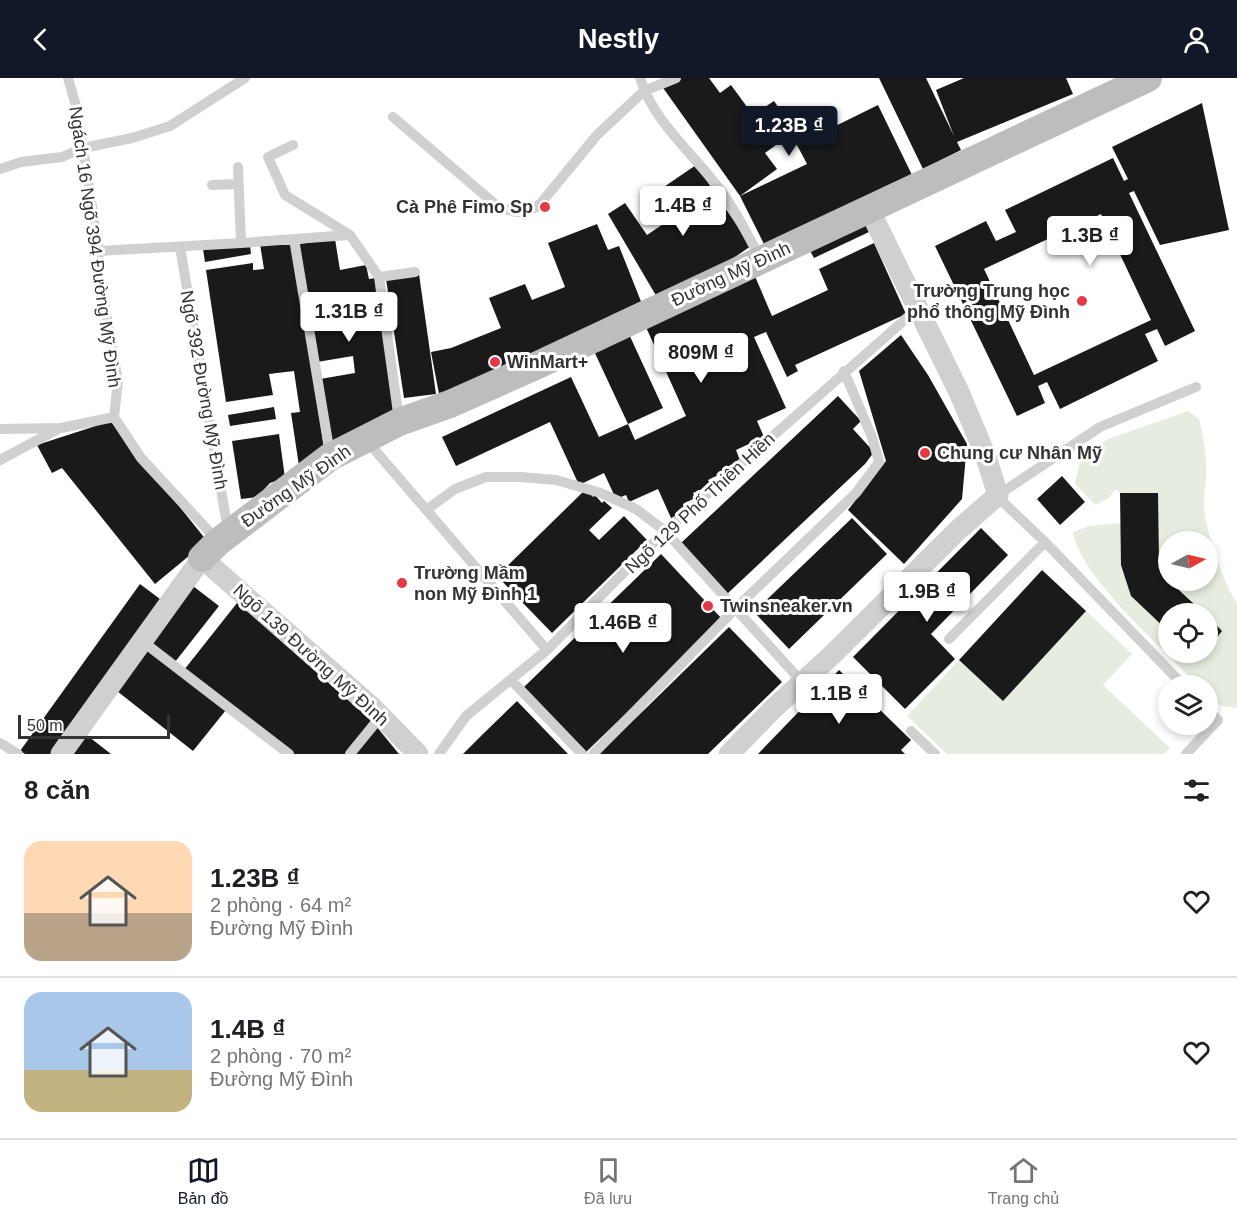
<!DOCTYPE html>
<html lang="vi">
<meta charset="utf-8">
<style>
body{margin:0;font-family:Helvetica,sans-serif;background:#f6f6f6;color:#202124;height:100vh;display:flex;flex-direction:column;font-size:22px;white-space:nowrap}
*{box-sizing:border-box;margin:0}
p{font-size:20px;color:#757577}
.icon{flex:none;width:33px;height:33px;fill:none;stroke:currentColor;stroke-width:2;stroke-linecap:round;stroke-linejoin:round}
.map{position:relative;height:676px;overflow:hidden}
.side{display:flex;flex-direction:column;background:#fff;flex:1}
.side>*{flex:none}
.needle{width:39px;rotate:82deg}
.fabs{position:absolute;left:1158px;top:453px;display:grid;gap:12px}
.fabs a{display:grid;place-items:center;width:60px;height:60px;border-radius:50%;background:#fff;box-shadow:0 3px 9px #0003;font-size:30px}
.scale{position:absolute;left:18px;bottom:15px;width:152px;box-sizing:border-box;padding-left:6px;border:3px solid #333;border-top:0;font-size:16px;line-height:21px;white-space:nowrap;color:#333;-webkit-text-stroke:4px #fff;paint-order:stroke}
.price{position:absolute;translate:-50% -51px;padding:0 14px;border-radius:6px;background:#fff;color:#222;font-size:20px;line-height:39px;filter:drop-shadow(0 2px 3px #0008)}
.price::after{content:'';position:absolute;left:50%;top:36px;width:18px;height:14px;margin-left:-9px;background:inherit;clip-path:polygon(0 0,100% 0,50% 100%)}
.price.active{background:#111827;color:#fff}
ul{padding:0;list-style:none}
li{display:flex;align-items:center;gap:18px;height:150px;padding:0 24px}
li+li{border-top:2px solid #e0e0e0}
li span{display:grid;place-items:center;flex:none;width:168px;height:120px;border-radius:18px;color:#555}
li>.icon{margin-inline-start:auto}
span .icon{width:72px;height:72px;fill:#fffc;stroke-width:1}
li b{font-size:26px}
h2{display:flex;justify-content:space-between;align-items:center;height:72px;padding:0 24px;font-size:26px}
header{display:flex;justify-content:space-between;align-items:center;height:78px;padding:0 24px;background:#111827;color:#fff;font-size:27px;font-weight:800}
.menu{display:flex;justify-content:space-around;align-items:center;height:84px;border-top:2px solid #e0e0e0;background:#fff;font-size:16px;color:#757577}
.menu a{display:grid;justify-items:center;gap:3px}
.menu .active{color:#111827}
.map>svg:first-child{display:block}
.green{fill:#e6ecdf}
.building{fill:#1a1a1a;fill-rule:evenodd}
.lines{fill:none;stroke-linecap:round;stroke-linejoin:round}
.lane{stroke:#d0d0d0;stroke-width:10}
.street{stroke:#d0d0d0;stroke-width:21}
.secondary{stroke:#bdbdbd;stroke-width:28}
.poi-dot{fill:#e63946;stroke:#fff;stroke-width:2}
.labels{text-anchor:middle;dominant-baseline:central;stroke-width:6;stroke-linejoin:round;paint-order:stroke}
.poi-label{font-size:18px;font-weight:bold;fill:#333;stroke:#fff;text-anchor:start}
.street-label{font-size:18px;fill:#333;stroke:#fff}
</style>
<header><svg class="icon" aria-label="back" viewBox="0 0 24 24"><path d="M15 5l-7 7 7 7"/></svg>Nestly<svg class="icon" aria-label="person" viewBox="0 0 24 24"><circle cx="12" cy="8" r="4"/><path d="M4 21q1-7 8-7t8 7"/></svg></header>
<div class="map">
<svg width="1237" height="676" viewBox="0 0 1237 676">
<rect width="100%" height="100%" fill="#fff"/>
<path class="green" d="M1188 333 1199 341C1204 361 1207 380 1206 401 1205 410 1203 420 1204 429 1205 451 1224 507 1237 525V630C1226 629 1216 627 1208 619V608L1197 607C1164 570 1081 501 1073 454L1089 448 1121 445 1131 518 1168 553V574L1191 575 1198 581 1204 575 1208 574V570L1222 552 1208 538V536L1205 535 1170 503 1208 502V464H1168V501L1159 481 1158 415H1120L1115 411 1109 420 1095 427 1075 406 1081 378 1108 361Z
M1086 533 1132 576 1103 607 1170 670 1164 676H947L907 638 959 582 1003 623Z"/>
<path class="building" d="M670 0H709L720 15 731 7 753 37 774 23 795 53 765 75 777 91 740 118 807 86 797 67 878 27 912 97 765 168 740 118 661 7Z
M879 0H926L954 58 936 12 964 0H1066L1073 16 957 64 961 72 923 91Z
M1202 25 1229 152 1160 167 1134 113 1129 115 1195 253 1165 268 1157 251 1145 256 1158 283 1060 331 1047 304 1038 308 1045 325 1017 338 935 168 986 143 996 163 1016 154 1005 132 1113 80 1124 103 1128 101 1112 69ZM1101 136 1151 242 1034 297 984 191Z
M696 87 751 168 685 213 661 226 608 136 625 125 647 157 672 140 655 115Z
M865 145 869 154 814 180 809 171Z
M597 146 608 172 619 168 644 231 439 316 431 274 451 270 501 250 489 220 525 206 532 222 565 209 548 165Z
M335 161 340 192 366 187 369 201 376 200 398 343 330 369 320 301 355 295 353 278 317 284 299 166Z
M292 163 325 376 299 388 291 335 300 334 294 293 269 296 273 317 226 324 206 192 253 185V192L264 191 260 166Z
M874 165 906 236 795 287 798 293 787 299 766 254 754 259 786 330 757 343 764 359 736 372 740 382 727 389 729 392 708 402 711 407 693 415 695 420 683 426 686 433 671 440 658 411 629 424 626 417 616 421 604 395 579 407 550 344 456 388 442 359 571 299 599 359 628 346 635 362 686 338 645 247 754 196 772 238 828 212 819 191Z
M250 167 251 176 205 184 203 171Z
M419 196 436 316 404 320 386 201Z
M628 254 663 330 628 346 593 271Z
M901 257 928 297 967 366 962 421 904 486 848 432 886 383 859 293Z
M838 318 861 343 853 351 874 374 865 386 727 516 681 465Z
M274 329 276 341 230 348 228 337Z
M111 343 207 463 155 506 62 390 52 395 37 367Z
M279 356 285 400 270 405 257 419 241 421 232 363Z
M1062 398 1085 424 1060 447 1037 421Z
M586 411 593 419 595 417 602 425 604 423 612 430 589 452 599 462 624 438 647 462 552 555 497 498Z
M1120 415H1158L1159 481 1168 502 1205 536H1168V553L1131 518 1121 487Z
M852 440 887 476 789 571 754 534Z
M981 450 1008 477 931 556 955 581 905 631 853 579Z
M661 476 723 542 585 675 523 610Z
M1042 492 1086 533 1003 623 959 582Z
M140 506 164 524 56 676H25L20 673Z
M193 508 219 528 175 584 149 564Z
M237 525 362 624 372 644 346 676H290L184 592Z
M1208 538 1222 553 1208 570Z
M729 549 782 604 708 676H599Z
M149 571 226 632 193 673 117 613Z
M839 592 911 662 901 672 905 676H758Z
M517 623 568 676H463L483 656Z
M376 648 399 676H355Z
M84 655 111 676H68Z"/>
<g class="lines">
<path class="lane" d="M68 0 76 28 83 70 98 168 100 201 118 303 114 339
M640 0C654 45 694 76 721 113 736 133 748 158 761 181
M393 39 495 126C512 135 526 139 541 125L597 57 644 13 676 0
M293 67 268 79 285 117 350 157 379 199 399 342
M238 89 241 165
M0 91 21 84 62 79 83 70 132 60 170 48 245 0
M212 107 238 106
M294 161 330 376
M180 169 228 453
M99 173 241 165 349 157
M379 199 415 194
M114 339 141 380 218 463
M0 351 61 350 114 339
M367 363 547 572
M0 382 58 351
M426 432 455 411 486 399H521L556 402 601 415 636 431 665 453 802 604
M949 561 1045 464
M142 563 289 676
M511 602 582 676
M1184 608 1045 464 1003 424 998 417 1100 349 1196 309
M911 653 935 676
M0 665 18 676
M350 676 381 638
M439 676 466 638 547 572 665 453 917 231
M593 676 736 530 856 415 879 384 872 359 844 293
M1186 676 1218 642 1208 631"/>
<path class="street" d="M61 676 202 480 373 630 418 676
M729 676 774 630 832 577 958 452 998 417 985 376 959 314 869 131"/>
<path class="secondary" d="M202 480 218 464 330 379 399 344 450 326 540 286 1148 0"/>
</g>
<g class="poi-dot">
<circle cx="545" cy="129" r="6"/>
<circle cx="1082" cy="223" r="6"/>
<circle cx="495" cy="284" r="6"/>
<circle cx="925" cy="375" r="6"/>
<circle cx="402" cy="505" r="6"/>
<circle cx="708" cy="528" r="6"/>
</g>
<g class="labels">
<g class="poi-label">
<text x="533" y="129" text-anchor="end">Cà Phê Fimo Sp</text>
<text x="1070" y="213" text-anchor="end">Trường Trung học<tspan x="1070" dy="21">phổ thông Mỹ Đình</tspan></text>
<text x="507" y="284">WinMart+</text>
<text x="937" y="375">Chung cư Nhân Mỹ</text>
<text x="414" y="495">Trường Mầm<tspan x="414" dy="21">non Mỹ Đình 1</tspan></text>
<text x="720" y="528">Twinsneaker.vn</text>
</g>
<g class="street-label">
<text transform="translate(95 169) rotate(82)">Ngách 16 Ngõ 394 Đường Mỹ Đình</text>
<text transform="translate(731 196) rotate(-25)">Đường Mỹ Đình</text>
<text transform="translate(204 312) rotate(80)">Ngõ 392 Đường Mỹ Đình</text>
<text transform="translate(296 408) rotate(-35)">Đường Mỹ Đình</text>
<text transform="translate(700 425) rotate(-43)">Ngõ 129 Phố Thiên Hiền</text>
<text transform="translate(311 577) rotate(42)">Ngõ 139 Đường Mỹ Đình</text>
</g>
</g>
</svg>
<div class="fabs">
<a><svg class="needle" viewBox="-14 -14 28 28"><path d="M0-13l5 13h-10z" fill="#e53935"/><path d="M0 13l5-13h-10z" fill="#757577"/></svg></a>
<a><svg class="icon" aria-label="locate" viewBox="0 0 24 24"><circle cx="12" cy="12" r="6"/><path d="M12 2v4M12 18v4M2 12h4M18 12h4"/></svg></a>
<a><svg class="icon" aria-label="layers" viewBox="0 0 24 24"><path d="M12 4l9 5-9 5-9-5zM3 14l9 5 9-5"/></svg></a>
</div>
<div class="scale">50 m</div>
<b class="price active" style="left:789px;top:79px">1.23B ₫</b>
<b class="price" style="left:683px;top:159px">1.4B ₫</b>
<b class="price" style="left:1090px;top:189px">1.3B ₫</b>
<b class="price" style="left:349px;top:265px">1.31B ₫</b>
<b class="price" style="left:701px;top:306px">809M ₫</b>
<b class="price" style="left:927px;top:545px">1.9B ₫</b>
<b class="price" style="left:623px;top:576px">1.46B ₫</b>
<b class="price" style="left:839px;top:647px">1.1B ₫</b>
</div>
<section class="side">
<h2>8 căn<svg class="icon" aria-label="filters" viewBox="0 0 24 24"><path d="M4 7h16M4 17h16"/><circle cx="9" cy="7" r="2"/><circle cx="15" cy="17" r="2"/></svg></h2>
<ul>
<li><span style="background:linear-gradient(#ffd9b3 60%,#b9a48a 0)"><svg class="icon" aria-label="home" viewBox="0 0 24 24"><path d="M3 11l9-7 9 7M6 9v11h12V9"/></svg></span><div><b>1.23B ₫</b><p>2 phòng · 64 m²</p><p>Đường Mỹ Đình</p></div><svg class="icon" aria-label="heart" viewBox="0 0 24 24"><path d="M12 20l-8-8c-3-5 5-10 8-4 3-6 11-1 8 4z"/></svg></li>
<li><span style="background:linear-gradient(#a9c7e8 65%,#c2b280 0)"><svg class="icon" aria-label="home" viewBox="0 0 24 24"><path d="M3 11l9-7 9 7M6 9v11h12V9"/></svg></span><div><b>1.4B ₫</b><p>2 phòng · 70 m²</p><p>Đường Mỹ Đình</p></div><svg class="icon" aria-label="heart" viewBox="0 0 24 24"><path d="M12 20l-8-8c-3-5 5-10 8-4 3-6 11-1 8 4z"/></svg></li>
</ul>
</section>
<nav class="menu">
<a class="active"><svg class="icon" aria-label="map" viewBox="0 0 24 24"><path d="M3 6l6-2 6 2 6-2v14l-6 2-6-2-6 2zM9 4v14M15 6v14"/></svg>Bản đồ</a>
<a><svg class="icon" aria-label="saved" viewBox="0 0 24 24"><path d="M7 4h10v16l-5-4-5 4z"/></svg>Đã lưu</a>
<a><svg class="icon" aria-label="home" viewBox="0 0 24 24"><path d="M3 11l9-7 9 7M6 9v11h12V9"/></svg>Trang chủ</a>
</nav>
